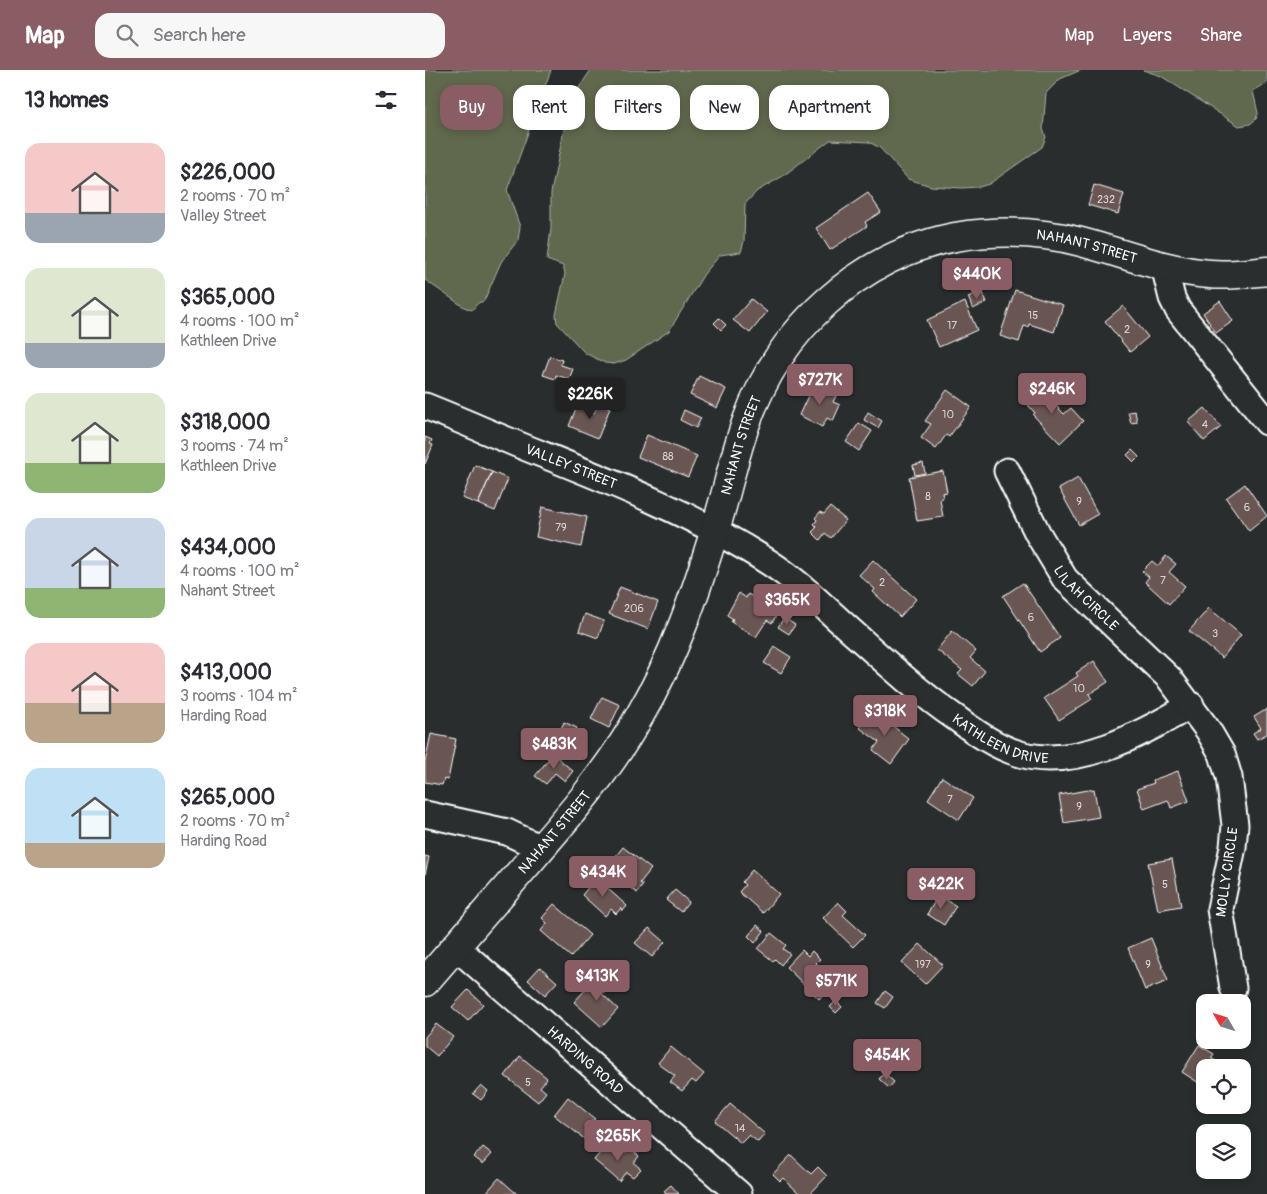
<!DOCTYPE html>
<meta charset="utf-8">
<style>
body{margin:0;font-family:Pangolin,sans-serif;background:#f7f7f7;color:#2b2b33;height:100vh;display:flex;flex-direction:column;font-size:19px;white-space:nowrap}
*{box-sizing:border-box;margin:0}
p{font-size:16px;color:#7c7c81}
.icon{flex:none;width:28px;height:28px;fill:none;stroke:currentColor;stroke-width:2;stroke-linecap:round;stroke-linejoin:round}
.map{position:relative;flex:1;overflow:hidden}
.side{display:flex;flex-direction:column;background:#fff;width:425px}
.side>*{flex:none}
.guide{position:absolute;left:15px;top:15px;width:475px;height:45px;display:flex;gap:10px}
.needle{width:32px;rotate:309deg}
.buttons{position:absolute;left:771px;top:924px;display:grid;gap:10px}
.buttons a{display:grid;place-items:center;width:55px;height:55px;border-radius:10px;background:#fff;box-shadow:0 2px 8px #0003;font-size:25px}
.price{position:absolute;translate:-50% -42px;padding:0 11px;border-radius:5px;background:#8a5d65;color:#fff;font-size:16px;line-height:32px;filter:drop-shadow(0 1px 2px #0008)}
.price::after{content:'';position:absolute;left:50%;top:30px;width:15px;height:11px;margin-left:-8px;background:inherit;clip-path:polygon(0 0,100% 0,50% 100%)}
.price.selected{background:#222;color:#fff}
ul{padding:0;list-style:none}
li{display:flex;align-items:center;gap:15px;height:125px;padding:0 25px}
li span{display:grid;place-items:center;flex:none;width:140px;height:100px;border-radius:15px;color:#555}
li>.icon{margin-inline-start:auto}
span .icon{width:60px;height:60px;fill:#fffc;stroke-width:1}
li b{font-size:21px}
h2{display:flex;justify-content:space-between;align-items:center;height:60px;padding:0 25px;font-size:21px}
.chip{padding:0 18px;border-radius:15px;background:#fff;box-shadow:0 2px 8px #0003;font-size:18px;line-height:45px}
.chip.selected{background:#8a5d65;color:#fff}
header{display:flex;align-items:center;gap:30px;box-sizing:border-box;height:70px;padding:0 25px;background:#8a5d65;color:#fff}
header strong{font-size:24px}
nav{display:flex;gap:28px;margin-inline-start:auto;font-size:18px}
.search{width:350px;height:45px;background:#f7f7f7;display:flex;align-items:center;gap:12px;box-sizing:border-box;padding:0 18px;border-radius:15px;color:#7c7c81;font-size:19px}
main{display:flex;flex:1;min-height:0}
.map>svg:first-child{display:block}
.green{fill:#61674d;stroke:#b0b3a6}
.building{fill:#695752;stroke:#fff}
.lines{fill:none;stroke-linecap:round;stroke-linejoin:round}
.minor-casing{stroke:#fff;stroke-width:29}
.major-casing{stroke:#fff;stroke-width:31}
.minor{stroke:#2a2d2e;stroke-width:25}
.major{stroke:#2a2d2e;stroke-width:28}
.labels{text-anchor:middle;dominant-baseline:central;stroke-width:4;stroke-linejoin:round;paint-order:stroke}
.number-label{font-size:11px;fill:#dad5d4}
.street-label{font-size:14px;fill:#fff;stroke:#2a2d2e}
</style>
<header>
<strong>Map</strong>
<div class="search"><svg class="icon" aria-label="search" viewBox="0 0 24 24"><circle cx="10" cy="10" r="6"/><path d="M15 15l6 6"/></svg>Search here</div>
<nav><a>Map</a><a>Layers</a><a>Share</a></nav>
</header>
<main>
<section class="side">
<h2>13 homes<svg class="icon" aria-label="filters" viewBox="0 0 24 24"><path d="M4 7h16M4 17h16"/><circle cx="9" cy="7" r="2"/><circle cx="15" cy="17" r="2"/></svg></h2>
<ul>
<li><span style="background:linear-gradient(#f6c9c9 70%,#9aa5b1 0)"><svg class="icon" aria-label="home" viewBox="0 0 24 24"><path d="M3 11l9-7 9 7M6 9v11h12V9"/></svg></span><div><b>$226,000</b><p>2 rooms · 70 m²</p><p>Valley Street</p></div></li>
<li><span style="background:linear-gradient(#dfe7d0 75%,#9aa5b1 0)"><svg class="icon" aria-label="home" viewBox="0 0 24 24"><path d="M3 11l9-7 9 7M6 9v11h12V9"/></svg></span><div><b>$365,000</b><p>4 rooms · 100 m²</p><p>Kathleen Drive</p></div></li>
<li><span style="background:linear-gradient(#dfe7d0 70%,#8fb573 0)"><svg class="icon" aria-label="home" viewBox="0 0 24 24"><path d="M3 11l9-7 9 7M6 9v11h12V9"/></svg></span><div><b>$318,000</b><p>3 rooms · 74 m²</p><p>Kathleen Drive</p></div></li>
<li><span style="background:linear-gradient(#c9d6e8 70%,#8fb573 0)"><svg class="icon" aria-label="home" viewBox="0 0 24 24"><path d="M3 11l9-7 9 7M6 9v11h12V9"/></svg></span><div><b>$434,000</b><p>4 rooms · 100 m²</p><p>Nahant Street</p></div></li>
<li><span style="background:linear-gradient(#f6c9c9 60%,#b9a48a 0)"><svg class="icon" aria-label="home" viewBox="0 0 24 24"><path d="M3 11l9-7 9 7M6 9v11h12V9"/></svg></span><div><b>$413,000</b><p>3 rooms · 104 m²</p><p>Harding Road</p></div></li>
<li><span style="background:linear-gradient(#bfe0f5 75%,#b9a48a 0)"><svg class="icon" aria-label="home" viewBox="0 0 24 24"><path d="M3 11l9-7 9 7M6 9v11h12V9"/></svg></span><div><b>$265,000</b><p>2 rooms · 70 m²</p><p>Harding Road</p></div></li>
</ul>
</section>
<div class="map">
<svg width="842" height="1124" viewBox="0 0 842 1124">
<rect width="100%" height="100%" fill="#2a2d2e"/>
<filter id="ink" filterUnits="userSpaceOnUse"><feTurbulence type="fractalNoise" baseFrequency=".02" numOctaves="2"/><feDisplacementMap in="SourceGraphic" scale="10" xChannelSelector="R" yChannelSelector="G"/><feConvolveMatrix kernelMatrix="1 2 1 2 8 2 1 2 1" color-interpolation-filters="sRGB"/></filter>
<g filter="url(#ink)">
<path class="green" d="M0 0H126L82 120 95 157 93 170 76 192 59 231 53 233 47 240 39 237 0 210Z
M166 0H656L635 9 621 23 618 59 621 67 617 77 564 114 554 117 537 118 506 116 483 109 455 78 444 72 405 70 358 106 332 121 320 134 319 171 316 182 295 185 279 204 244 261 201 290 189 294 180 293 160 283 132 253 131 245 140 204 138 196 122 190 126 159V123L143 40 147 28Z
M718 0H842V13L828 21 833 43 831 49 825 54 814 56 736 6Z"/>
<path class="building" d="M669 115 699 124 693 144 663 135Z
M443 123 456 142 440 152 442 156 405 180 391 158Z
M590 220 638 235 629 262 604 254 603 257 599 256 594 272 575 266Z
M557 221 562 232 548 239 543 227Z
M326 229 342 242 325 263 308 250Z
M795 231 808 251 791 263 778 243Z
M540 232 552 260 514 277 502 250Z
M698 236 723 267 705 282 680 251Z
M294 248 301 255 296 260 289 253Z
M125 286 137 290 136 295 148 299 144 309 131 305 130 309 118 305Z
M274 306 301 319 292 338 265 325Z
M389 313 412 324 408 332 415 335 408 351 402 348 397 357 374 345Z
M612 316 639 344 646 338 658 351 635 373 608 345 610 343 598 329Z
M522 320 546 337 524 367 521 365 511 379 496 368 506 354 500 351Z
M173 333 185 338 173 368 144 356 152 336 169 343Z
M780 338 796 357 779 371 763 352Z
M259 340 276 348 271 358 255 350Z
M710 341 712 352 706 353 703 342Z
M443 342 457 351 453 358 439 350Z
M434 353 447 361 434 381 421 372Z
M222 365 272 386 263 407 213 387Z
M0 367 7 370 5 374 8 375 0 394Z
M707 380 714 387 709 392 702 385Z
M498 393 500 403 490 405 488 395Z
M50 395 67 402 53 434 37 428Z
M518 401 522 422 517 423 518 428 515 429 518 447 492 451 484 407Z
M67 402 83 409 70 441 53 434Z
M653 408 673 444 654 455 634 419Z
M820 414 842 446 824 461 801 428Z
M117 437 162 447 156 477 111 467Z
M405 437 421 450 406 468 400 463 395 470 387 462 392 457 389 454 392 450 390 448 395 442 399 444Z
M741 486 751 494 744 502 760 516 744 534 720 512 724 507 717 501 727 491 733 496Z
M448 490 491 529 475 547 448 522 450 519 434 505Z
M598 513 635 568 615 582 578 526Z
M195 517 233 532 223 559 184 544Z
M314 523 321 528 323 524 353 542 347 553 342 550 331 567 306 552 308 549 302 545Z
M784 538 816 565 797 588 764 561Z
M160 544 179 551 173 568 154 561Z
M359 548 370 555 364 564 353 557Z
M527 561 551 581 545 588 560 601 548 616 533 604 537 600 512 580Z
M350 577 366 587 356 603 339 593Z
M669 591 683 612 664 624 667 629 634 650 619 628 653 606 651 603Z
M177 627 195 635 184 658 166 649Z
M842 639V664L832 669 828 663 836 658 829 647Z
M449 641 484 669 466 694 448 680 454 672 435 658Z
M139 652 152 658 148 669 134 663Z
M6 664 31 669 23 710 19 709 17 715 0 712V692Z
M128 684 148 701 140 711 130 703 121 714 110 706Z
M753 701 764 731 746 738 743 730 719 739 712 719 729 713 728 710Z
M517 707 548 728 534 750 503 729Z
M669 719 674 747 639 753 634 725Z
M198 777 226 799 215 813 218 815 212 823 182 797Z
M0 786 4 787 0 805Z
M747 789 756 836 733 840 723 793Z
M327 800 354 824 338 843 314 822 320 815 317 812Z
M171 808 202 836 198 841 196 838 191 844 186 839 180 846 157 825Z
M250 820 264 832 256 842 241 830Z
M514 825 531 836 519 855 502 844Z
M413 832 422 841 418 845 440 865 428 877 398 848Z
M129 834 165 865 146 887 116 861 122 853 117 848Z
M332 855 339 861 330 873 323 866Z
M224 858 240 872 227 887 210 873Z
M346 863 361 875 358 879 365 884 356 895 350 889 348 891 333 879Z
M726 868 743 911 720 920 703 878Z
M495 874 518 895 500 914 477 893Z
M377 880 383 886 387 881 395 889 391 893 410 912 394 929 361 897Z
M115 897 132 912 120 925 103 910Z
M174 905 186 915 177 924 193 939 177 957 149 932Z
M43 920 58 934 43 951 27 937Z
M460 921 468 927 460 938 452 933Z
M411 931 417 937 411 943 405 937Z
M11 954 28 967 12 986 0 976V967Z
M774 975 789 984 786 988 801 998H780V1017L757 1002Z
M246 977 279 1004 271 1013 267 1010 257 1021 245 1012 250 1006 233 993Z
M95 986 122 1008 115 1017 121 1022 113 1032 80 1006Z
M459 1003 469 1012 464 1018 454 1009Z
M56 1015 63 1021 56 1030 48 1024Z
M143 1027 170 1049 161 1055 169 1062 162 1071 129 1045Z
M305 1034 340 1064 333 1072 324 1065 316 1073 290 1051Z
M184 1072 197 1084 199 1081 201 1083 205 1079 214 1086 209 1093 216 1099 208 1107 201 1102 194 1111 169 1090Z
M58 1077 67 1084 58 1094 49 1087Z
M366 1085 386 1104 393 1097 402 1106 385 1124H375L358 1108 355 1111 348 1104Z
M74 1108 92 1124H60Z
M246 1115 254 1124H242L239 1121Z"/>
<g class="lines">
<g class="minor-casing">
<g id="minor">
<path d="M739 196 747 228 753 240 842 352"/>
<path id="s1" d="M0 336C38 351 76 368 114 383 194 415 272 446 345 493 371 510 393 531 416 552 453 585 490 620 531 648 550 662 570 676 592 683 649 702 719 663 766 635"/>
<path id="s2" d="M582 401 613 464 640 509 744 608 783 660 797 684 804 707 810 755 808 777 795 839 808 918"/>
<path d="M0 744 82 762 116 778"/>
<path id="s3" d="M31 877 314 1124"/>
</g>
</g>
<g class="major-casing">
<g id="major">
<path id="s4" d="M0 912C35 872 69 832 104 792 144 746 185 699 215 645 248 589 270 525 289 463 301 427 308 389 321 353 354 260 432 186 530 167 572 160 614 161 656 172 698 183 741 201 785 204 804 206 823 203 842 201"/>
</g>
</g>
<use href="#minor" class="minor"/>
<use href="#major" class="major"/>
</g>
</g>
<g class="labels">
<g class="number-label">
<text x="681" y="129">232</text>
<text x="608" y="245">15</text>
<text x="527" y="255">17</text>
<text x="702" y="259">2</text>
<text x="523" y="344">10</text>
<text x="780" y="354">4</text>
<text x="243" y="386">88</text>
<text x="503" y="426">8</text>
<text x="654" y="431">9</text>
<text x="822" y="437">6</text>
<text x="136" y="457">79</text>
<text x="738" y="510">7</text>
<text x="457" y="512">2</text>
<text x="209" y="538">206</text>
<text x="606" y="547">6</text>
<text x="790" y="563">3</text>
<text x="654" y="618">10</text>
<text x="525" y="729">7</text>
<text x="654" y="736">9</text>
<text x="740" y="814">5</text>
<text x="498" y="894">197</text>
<text x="723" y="894">9</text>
<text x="103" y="1012">5</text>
<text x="315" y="1058">14</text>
</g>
<g class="street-label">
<text stroke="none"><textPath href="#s4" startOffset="1081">NAHANT STREET</textPath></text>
<text stroke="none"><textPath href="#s4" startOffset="632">NAHANT STREET</textPath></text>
<text stroke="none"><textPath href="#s1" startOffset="158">VALLEY STREET</textPath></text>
<text stroke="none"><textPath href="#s2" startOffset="151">LILAH CIRCLE</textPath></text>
<text stroke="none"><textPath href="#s1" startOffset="672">KATHLEEN DRIVE</textPath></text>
<text stroke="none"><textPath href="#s4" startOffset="198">NAHANT STREET</textPath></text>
<text transform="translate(802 802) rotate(-82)">MOLLY CIRCLE</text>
<text stroke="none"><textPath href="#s3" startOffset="172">HARDING ROAD</textPath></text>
</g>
</g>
</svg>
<div class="buttons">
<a><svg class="needle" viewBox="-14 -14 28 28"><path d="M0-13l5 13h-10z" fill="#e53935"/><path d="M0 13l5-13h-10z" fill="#7c7c81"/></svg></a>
<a><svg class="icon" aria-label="locate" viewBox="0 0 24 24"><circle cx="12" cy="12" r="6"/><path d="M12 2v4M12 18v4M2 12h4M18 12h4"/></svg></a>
<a><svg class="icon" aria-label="layers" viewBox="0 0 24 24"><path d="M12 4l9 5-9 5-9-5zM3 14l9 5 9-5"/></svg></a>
</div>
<b class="price" style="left:552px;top:230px">$440K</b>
<b class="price" style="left:395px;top:336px">$727K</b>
<b class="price" style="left:627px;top:345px">$246K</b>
<b class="price selected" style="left:165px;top:350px">$226K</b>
<b class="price" style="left:362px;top:556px">$365K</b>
<b class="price" style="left:460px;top:667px">$318K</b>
<b class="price" style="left:129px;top:700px">$483K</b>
<b class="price" style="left:178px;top:828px">$434K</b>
<b class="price" style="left:516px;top:840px">$422K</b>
<b class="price" style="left:172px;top:932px">$413K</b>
<b class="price" style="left:411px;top:937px">$571K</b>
<b class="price" style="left:462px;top:1011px">$454K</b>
<b class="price" style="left:193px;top:1092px">$265K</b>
<div class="guide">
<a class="chip selected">Buy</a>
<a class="chip">Rent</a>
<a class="chip">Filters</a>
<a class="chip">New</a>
<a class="chip">Apartment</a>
</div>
</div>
</main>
